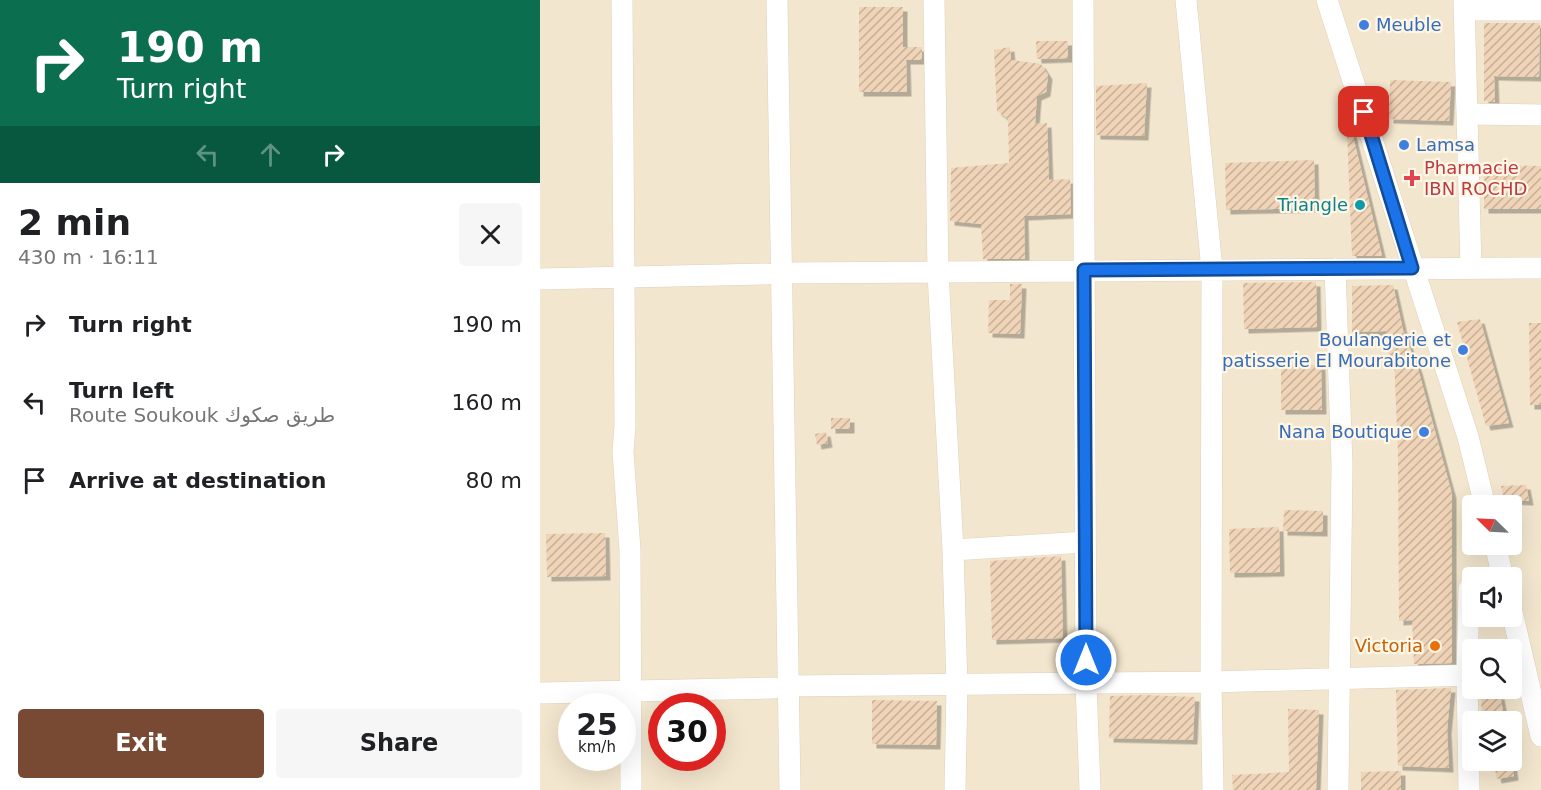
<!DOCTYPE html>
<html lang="en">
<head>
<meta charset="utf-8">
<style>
	body { margin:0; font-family:"DejaVu Sans","Noto Naskh Arabic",sans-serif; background:#f6f6f6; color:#202124; height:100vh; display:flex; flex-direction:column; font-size:22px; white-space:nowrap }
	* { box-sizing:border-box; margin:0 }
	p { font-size:20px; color:#757577 }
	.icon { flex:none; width:33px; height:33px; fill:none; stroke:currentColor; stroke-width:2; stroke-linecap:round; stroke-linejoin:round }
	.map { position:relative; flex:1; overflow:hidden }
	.details { display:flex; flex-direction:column; background:#fff; width:540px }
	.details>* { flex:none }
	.hud { background:#0b6e4f; color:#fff; overflow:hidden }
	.needle { width:39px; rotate:294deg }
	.tools { position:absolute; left:922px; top:495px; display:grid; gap:12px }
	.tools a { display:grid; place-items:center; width:60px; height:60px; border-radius:6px; background:#fff; box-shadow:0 6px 24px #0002; font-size:30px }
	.speed { position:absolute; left:18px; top:693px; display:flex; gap:12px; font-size:30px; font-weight:700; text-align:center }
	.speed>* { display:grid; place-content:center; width:78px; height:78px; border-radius:50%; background:#fff; box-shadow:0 6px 24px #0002; line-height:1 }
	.speed small { font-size:15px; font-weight:400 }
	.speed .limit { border:9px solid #d22; background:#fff; color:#111 }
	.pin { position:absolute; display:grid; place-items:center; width:51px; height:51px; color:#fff; margin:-26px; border-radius:12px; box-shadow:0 3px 9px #0006 }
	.me { position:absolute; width:66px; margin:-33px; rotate:0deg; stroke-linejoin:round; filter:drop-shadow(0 0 4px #0008) }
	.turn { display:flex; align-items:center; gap:21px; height:126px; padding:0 18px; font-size:27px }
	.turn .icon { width:78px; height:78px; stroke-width:2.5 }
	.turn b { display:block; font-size:42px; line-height:51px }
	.lanes { display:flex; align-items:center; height:57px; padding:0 18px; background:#0003; justify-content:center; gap:30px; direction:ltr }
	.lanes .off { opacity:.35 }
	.round { display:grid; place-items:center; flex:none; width:63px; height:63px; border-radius:6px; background:#f6f6f6 }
	.summary { display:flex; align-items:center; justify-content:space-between; height:102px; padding:0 18px }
	h1 { font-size:36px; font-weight:800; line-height:45px }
	.button { display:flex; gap:12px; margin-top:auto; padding:12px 18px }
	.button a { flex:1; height:69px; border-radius:6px; background:#784a33; color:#fff; font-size:24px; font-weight:800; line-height:69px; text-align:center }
	.button a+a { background:#f6f6f6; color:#202124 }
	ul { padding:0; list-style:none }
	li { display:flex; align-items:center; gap:18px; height:78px; padding:0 18px }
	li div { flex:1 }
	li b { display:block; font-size:22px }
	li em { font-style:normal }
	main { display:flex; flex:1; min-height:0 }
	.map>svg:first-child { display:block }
	.residential { fill:#f3e6ce; fill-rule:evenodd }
	.building { fill:url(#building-hatch); filter:url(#shadow) }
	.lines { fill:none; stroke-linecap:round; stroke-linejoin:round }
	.minor-casing { stroke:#dfd0bc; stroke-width:22 }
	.minor { stroke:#fff; stroke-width:21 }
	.route-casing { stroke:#114b97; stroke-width:15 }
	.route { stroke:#1a73e8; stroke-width:10 }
	.shop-dot { fill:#3f7fe0; stroke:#fff7e5; stroke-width:2 }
	.health-dot { fill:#e0444e; stroke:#fff7e5; stroke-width:2 }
	.culture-dot { fill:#0f9aa8; stroke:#fff7e5; stroke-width:2 }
	.food-dot { fill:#e8710a; stroke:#fff7e5; stroke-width:2 }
	.labels { text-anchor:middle; stroke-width:4.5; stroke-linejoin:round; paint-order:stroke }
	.shop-label { font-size:18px; fill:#366cbe; stroke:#fff7e5; text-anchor:start }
	.health-label { font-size:18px; fill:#be3a42; stroke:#fff7e5; text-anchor:start }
	.culture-label { font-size:18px; fill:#0d838f; stroke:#fff7e5; text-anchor:end }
	.food-label { font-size:18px; fill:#c56008; stroke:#fff7e5; text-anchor:end }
</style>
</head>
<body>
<main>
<section class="details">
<div class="hud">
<div class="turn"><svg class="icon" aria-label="right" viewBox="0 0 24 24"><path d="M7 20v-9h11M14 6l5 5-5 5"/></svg><div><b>190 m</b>Turn right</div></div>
<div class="lanes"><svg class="icon off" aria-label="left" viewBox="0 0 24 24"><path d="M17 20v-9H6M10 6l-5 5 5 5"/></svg><svg class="icon off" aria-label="ahead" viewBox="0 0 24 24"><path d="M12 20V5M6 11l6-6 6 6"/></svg><svg class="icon" aria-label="right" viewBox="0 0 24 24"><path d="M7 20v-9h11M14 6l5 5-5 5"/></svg></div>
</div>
<div class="summary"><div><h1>2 min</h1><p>430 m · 16:11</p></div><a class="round"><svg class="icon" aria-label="close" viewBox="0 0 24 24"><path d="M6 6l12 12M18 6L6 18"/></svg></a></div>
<ul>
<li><svg class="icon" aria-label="right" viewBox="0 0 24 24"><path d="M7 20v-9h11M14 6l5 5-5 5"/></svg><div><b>Turn right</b></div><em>190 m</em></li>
<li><svg class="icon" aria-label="left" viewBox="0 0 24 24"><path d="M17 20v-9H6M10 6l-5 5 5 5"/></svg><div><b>Turn left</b><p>Route Soukouk طريق صكوك</p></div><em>160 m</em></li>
<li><svg class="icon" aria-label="arrive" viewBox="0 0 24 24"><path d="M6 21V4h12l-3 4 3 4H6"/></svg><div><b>Arrive at destination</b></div><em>80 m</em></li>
</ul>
<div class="button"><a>Exit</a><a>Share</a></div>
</section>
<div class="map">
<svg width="1001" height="790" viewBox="0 0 1001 790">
	<defs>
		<pattern id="building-hatch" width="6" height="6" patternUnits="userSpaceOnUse" patternTransform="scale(1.5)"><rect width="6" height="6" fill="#f0d4b7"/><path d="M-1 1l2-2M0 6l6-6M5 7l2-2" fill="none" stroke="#c7af97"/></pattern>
		<filter id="shadow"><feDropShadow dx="4.5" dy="4.5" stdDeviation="0" flood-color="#0004"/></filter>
	</defs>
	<rect width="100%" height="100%" fill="#fbf4df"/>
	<path class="residential" d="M 0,0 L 1001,0 L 1001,790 L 0,790 ZM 933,506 L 972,506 L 972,544 L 933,544 ZM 933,578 L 972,578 L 972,616 L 933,616 ZM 933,650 L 972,650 L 972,688 L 933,688 ZM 32,706 L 82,706 L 82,758 L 32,758 ZM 122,706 L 172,706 L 172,758 L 122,758 ZM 933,722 L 972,722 L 972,760 L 933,760 Z"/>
	<path class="building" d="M 319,7 L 363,7 L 363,47 L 382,47 L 382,60 L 366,60 L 367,92 L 319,92 Z
		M 944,23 L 1000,23 L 999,77 L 954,76 L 955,102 L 944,101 Z
		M 496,41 L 528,41 L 528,58 L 497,59 Z
		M 470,47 L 471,60 L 501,64 L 508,75 L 506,92 L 497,96 L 495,124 L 507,123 L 509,180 L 530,179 L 531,214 L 484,216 L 485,259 L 443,259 L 441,224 L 410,221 L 411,168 L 469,163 L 468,119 L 457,111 L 454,50 Z
		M 850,80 L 911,82 L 909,121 L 849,119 Z
		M 607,83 L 604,136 L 556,135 L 556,86 Z
		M 812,132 L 842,256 L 812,256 L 807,133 Z
		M 774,160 L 775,208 L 686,210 L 685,163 Z
		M 944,165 L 1001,166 L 1001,209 L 944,209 Z
		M 776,282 L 777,327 L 704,329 L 703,283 Z
		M 470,284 L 482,284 L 480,334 L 448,333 L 449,300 L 470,300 Z
		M 853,285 L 863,330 L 878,369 L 912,494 L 912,663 L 874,664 L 872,620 L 859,621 L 858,455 L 854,357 L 849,358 L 846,331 L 812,332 L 812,286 Z
		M 940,319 L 969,423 L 946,426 L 917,322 Z
		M 989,323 L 1001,323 L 1001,405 L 990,405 Z
		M 781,365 L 782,410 L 741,410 L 741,366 Z
		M 291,418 L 310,418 L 310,429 L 291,429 Z
		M 286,432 L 288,443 L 277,445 L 275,434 Z
		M 986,485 L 989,501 L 964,500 L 961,486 Z
		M 744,510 L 783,511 L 783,532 L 743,531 Z
		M 739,527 L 740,572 L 690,573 L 689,529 Z
		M 65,533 L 66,576 L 7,577 L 6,534 Z
		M 521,556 L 523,638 L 452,640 L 450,561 Z
		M 911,688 L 907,730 L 909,768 L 858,766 L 856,690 Z
		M 605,695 L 655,697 L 653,740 L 569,738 L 570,696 Z
		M 960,695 L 965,722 L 942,722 L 941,696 Z
		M 332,700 L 397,701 L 396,745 L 332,744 Z
		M 748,709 L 779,710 L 776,790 L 693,790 L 692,775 L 749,772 Z
		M 953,760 L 972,760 L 974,776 L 957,779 Z
		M 861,771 L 861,790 L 821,790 L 821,772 Z"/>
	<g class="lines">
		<g class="minor-casing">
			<path id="minor" d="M 82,0 L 85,425 L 83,452 L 90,550 L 91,790
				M 237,0 L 250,790
				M 394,0 L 398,273 L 413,550 L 417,686 L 415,790
				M 543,0 L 546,684 L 550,790
				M 646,0 L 672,270 L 671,682 L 673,790
				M 787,0 L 928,437 L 945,506
				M 924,0 L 931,268
				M 925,10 L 1001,10
				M 928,114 L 1001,115
				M 795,269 L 802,465 L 798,790
				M 242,273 L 1001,268
				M 0,279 L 227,274
				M 955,544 L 963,578
				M 413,550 L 545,542
				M 972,612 L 1001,736
				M 248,686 L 671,682 L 933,675
				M 0,693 L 234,688
				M 929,790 L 927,675 L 929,589 L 933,582"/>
		</g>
		<use href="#minor" class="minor"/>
	</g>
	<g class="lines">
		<g class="route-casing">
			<path id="route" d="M 546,660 L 544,270 L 872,268 L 824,112"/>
		</g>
		<use href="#route" class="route"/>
	</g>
	<g class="shop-dot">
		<circle cx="824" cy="25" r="6"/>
		<circle cx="864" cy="145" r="6"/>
		<circle cx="923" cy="350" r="6"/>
		<circle cx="884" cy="432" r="6"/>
	</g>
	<path class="health-dot" d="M869 169h6v6h6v6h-6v6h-6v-6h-6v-6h6z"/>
	<circle class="culture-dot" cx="820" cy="205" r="6"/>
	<circle class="food-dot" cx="895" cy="646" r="6"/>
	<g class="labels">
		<g class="shop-label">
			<text x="836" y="31">Meuble</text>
			<text x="876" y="151">Lamsa</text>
			<text x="911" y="346" text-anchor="end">Boulangerie et<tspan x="911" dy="21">patisserie El Mourabitone</tspan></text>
			<text x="872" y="438" text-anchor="end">Nana Boutique</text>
		</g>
		<g class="health-label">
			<text x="884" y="174">Pharmacie<tspan x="884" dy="21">IBN ROCHD</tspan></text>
		</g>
		<g class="culture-label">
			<text x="808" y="211">Triangle</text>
		</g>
		<g class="food-label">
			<text x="883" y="652">Victoria</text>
		</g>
	</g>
</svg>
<div class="tools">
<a><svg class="needle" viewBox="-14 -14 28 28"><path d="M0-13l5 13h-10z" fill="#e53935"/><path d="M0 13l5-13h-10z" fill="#757577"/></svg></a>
<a><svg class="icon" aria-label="sound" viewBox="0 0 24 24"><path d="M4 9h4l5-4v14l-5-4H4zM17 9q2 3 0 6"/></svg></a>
<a><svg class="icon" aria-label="search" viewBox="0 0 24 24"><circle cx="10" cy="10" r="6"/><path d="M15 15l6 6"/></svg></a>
<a><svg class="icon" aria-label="layers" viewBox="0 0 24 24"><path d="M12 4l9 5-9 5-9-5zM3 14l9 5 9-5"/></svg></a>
</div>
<div class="speed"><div>25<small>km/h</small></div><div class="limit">30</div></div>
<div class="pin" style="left:824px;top:112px;background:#d93025"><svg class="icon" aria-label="arrive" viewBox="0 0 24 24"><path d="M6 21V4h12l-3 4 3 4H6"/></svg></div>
<svg class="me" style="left:546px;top:660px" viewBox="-20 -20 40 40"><circle r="17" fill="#1a73e8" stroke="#fff" stroke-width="3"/><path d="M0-11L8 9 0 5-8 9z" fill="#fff"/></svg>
</div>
</main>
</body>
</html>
